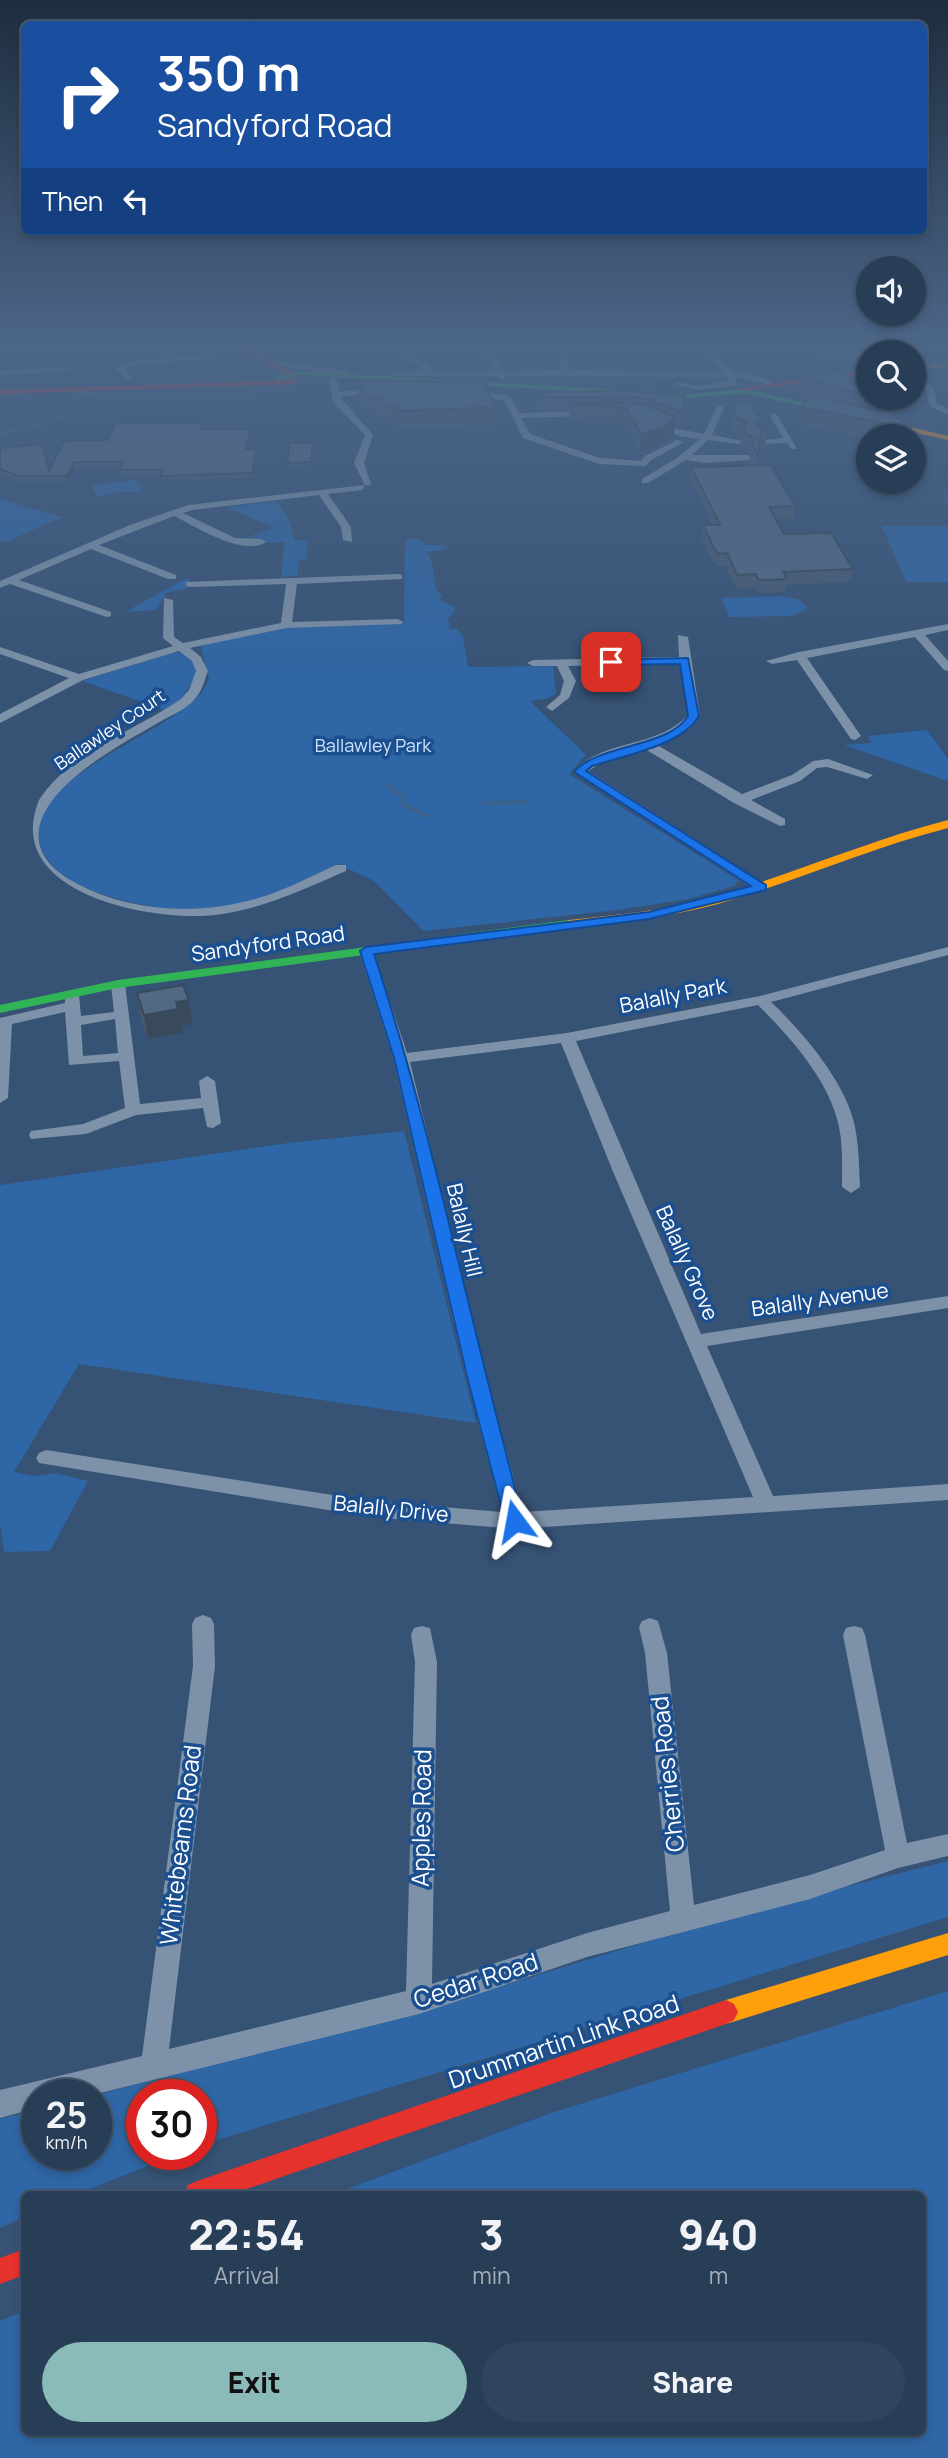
<!DOCTYPE html>
<html lang="en">
<head>
<meta charset="utf-8">
<style>
	body { margin:0; font-family:Manrope,sans-serif; background:#30455d; color:#f1f3f6; height:100vh; display:flex; flex-direction:column; font-size:26px; white-space:nowrap }
	* { box-sizing:border-box; margin:0 }
	p { font-size:23px; color:#a5aeba }
	.icon { flex:none; width:38px; height:38px; fill:none; stroke:currentColor; stroke-width:2; stroke-linecap:round; stroke-linejoin:round }
	.map { position:relative; flex:1; overflow:hidden }
	.drawer { position:absolute; left:21px; top:2191px; width:905px; height:245px; display:flex; flex-direction:column; background:#283e57; border-radius:10px; box-shadow:0 4px 10px #0003,0 0 0 2px #44576d }
	.drawer>* { flex:none }
	.banner { position:absolute; left:21px; top:21px; width:906px; height:214px; border-radius:10px; box-shadow:0 4px 10px #0003,0 0 0 2px #44576d; background:#1a4fa0; color:#fff; overflow:hidden }
	.fabs { position:absolute; left:856px; top:256px; display:grid; gap:14px }
	.fabs a { display:grid; place-items:center; width:70px; height:70px; border-radius:50%; background:#283e57; box-shadow:0 4px 10px #0003,0 0 0 2px #44576d; font-size:35px }
	.speed { position:absolute; left:21px; top:2079px; display:flex; gap:14px; font-size:35px; font-weight:700; text-align:center }
	.speed>* { display:grid; place-content:center; width:91px; height:91px; border-radius:50%; background:#283e57; box-shadow:0 4px 10px #0003,0 0 0 2px #44576d; line-height:1 }
	.speed small { font-size:18px; font-weight:400 }
	.speed .limit { border:10px solid #d22; background:#fff; color:#111 }
	.pin { position:absolute; display:grid; place-items:center; width:60px; height:60px; color:#fff; margin:-30px; border-radius:14px; box-shadow:0 4px 10px #0006 }
	.me { position:absolute; width:77px; margin:-38px; rotate:347deg; stroke-linejoin:round; filter:drop-shadow(0 0 5px #0008) }
	.turn { display:flex; align-items:center; gap:24px; height:147px; padding:0 21px; font-size:32px }
	.turn .icon { width:91px; height:91px; stroke-width:2.5 }
	.turn b { display:block; font-size:49px; line-height:60px }
	.then { display:flex; align-items:center; height:66px; padding:0 21px; background:#0003; gap:14px; font-size:26px }
	.eta { display:flex; justify-content:space-evenly; align-items:center; height:119px; text-align:center }
	.eta b { font-size:42px; font-weight:800; line-height:49px }
	.cta { display:flex; gap:14px; margin-top:auto; padding:14px 21px }
	.cta a { flex:1; height:80px; border-radius:42px; background:#8bbbb9; color:#111; font-size:28px; font-weight:800; line-height:80px; text-align:center }
	.cta a+a { background:#30455d; color:#f1f3f6 }
	.map>svg:first-child { display:block }
	.green { fill:#2f66a5 }
	.lines { fill:none; stroke-linecap:round; stroke-linejoin:round }
	.stream-far1 { stroke:#3b618d; stroke-width:2.5 }
	.stream { stroke:#3b618d; stroke-width:4.5 }
	.street { fill:#7d92a8; fill-rule:evenodd }
	.fast { fill:#30b455; fill-rule:evenodd }
	.slow { fill:#ff9f0a; fill-rule:evenodd }
	.jam { fill:#e5322d; fill-rule:evenodd }
	.wall { fill:#475a72 }
	.shaded-wall { fill:#394a5c }
	.building { fill:#526984; stroke:#394a5c; stroke-width:2 }
	.route { fill:#1a73e8; stroke:#114b97; stroke-width:2 }
	.labels { text-anchor:middle; stroke-width:7; stroke-linejoin:round; paint-order:stroke }
	.far-street-label { font-size:18px; fill:#fff; stroke:#1b4f8f }
	.far-park-label { font-size:18px; fill:#cfe3fa; stroke:#1b4f8f }
	.street-label { font-size:21px; fill:#fff; stroke:#1b4f8f }
	.near-street-label { font-size:24px; fill:#fff; stroke:#1b4f8f }
</style>
</head>
<body>
<div class="map">
<svg width="948" height="2458" viewBox="0 0 948 2458">
	<rect width="100%" height="100%" fill="#365274"/>
	<path class="green" d="M 137,480 L 143,492 L 121,492 L 97,497 L 92,485 Z
		M 0,499 L 62,517 L 6,542 L 0,540 Z
		M 277,501 L 290,523 L 294,540 L 308,540 L 306,560 L 299,560 L 297,576 L 281,577 L 285,542 L 261,543 L 261,539 L 247,537 L 274,528 L 227,507 Z
		M 882,526 L 948,526 L 948,582 L 906,582 Z
		M 418,538 L 425,545 L 444,545 L 448,549 L 427,552 L 432,562 L 436,590 L 442,595 L 439,600 L 454,606 L 455,611 L 448,619 L 450,629 L 457,629 L 463,636 L 468,667 L 553,666 L 556,693 L 549,698 L 530,701 L 586,755 L 569,774 L 738,880 L 735,886 L 688,899 L 618,910 L 423,931 L 374,881 L 338,864 C 315,876 292,891 267,898 C 240,906 205,910 177,909 C 133,907 13,882 44,813 C 69,757 199,722 209,678 L 201,647 C 251,621 348,624 404,624 L 405,542 L 408,539 Z
		M 185,579 L 190,579 L 188,588 L 166,593 L 156,610 L 125,612 Z
		M 781,596 L 800,600 L 807,608 L 805,611 L 790,616 L 729,617 L 721,598 Z
		M 172,653 L 183,653 L 194,662 L 196,674 L 183,698 L 165,710 L 82,681 Z
		M 927,730 L 948,759 L 948,781 L 844,745 L 872,743 L 868,736 Z
		M 404,1131 L 476,1423 L 79,1364 L 14,1472 L 36,1476 L 55,1473 L 88,1481 L 50,1551 L 4,1552 L 0,1525 L 0,1185 L 288,1143 Z
		M 948,1861 L 948,1917 L 201,2145 L 201,2095 L 142,2095 L 142,2154 L 178,2154 L 77,2194 L 24,2194 L 24,2217 L 0,2228 L 0,2119 L 37,2110 L 37,2154 L 96,2154 L 96,2095 L 496,1988 L 733,1915 Z
		M 948,1991 L 948,2458 L 0,2458 L 0,2321 L 24,2311 L 24,2432 L 922,2432 L 922,2194 L 334,2194 L 551,2113 Z"/>
	<g class="lines">
		<path class="stream-far1" d="M 877,344 L 891,352
			M 926,371 L 948,388
			M 680,376 L 721,382
			M 76,397 L 83,393 L 199,396 L 247,394 L 284,388
			M 67,411 L 70,401
			M 0,434 L 47,423 L 66,414
			M 948,476 L 948,479
			M 948,490 L 944,495 L 948,506"/>
		<path class="stream" d="M 386,784 L 403,797 L 404,805 L 428,816
			M 483,803 L 527,802"/>
		<path class="street" d="M 0,344 L 57,344 L 0,348 Z
			M 233,344 L 242,345 L 204,359 L 126,366 L 124,369 L 132,378 L 128,380 L 116,369 L 124,362 L 203,355 Z
			M 390,344 L 399,344 L 434,371 L 494,371 L 493,364 L 468,344 C 482,344 500,357 502,371 L 562,370 L 556,344 L 564,344 L 570,370 L 724,372 L 697,344 L 706,344 L 733,372 L 749,373 L 775,383 L 771,385 L 735,377 L 737,385 L 698,390 L 674,384 L 678,382 L 698,386 L 729,381 L 727,377 L 503,376 L 507,378 L 503,380 L 495,376 L 393,376 L 390,372 L 424,371 Z
			M 798,344 L 807,344 L 822,353 L 864,351 L 868,353 C 849,363 813,361 798,344 Z
			M 941,344 L 948,344 L 948,348 Z
			M 274,361 L 345,371 L 349,373 L 345,375 L 271,365 Z
			M 65,367 L 68,371 L 0,375 L 0,371 Z
			M 914,377 L 933,387 L 937,404 L 948,408 L 948,414 L 930,407 L 926,390 L 914,382 Z
			M 333,378 L 337,380 L 339,392 L 379,388 L 383,391 L 340,397 L 373,435 L 364,463 L 371,485 L 365,485 L 362,490 L 328,494 L 351,527 L 352,542 L 343,540 L 341,527 L 319,495 L 192,510 L 183,513 L 235,538 L 261,539 L 266,542 C 243,557 197,527 174,516 L 99,545 L 176,575 L 176,579 L 168,579 L 91,549 L 19,580 L 111,612 L 111,616 L 107,617 L 10,584 L 0,588 L 0,581 L 130,525 L 188,505 L 365,485 L 354,463 L 365,435 L 333,402 L 329,380 Z
			M 868,378 L 865,385 L 855,381 L 856,379 Z
			M 467,390 L 510,396 L 519,413 L 593,411 L 590,416 L 521,418 L 530,434 L 600,458 L 641,461 L 645,456 L 677,440 L 684,442 L 651,460 L 646,466 L 599,464 L 523,438 L 504,400 L 464,395 Z
			M 720,405 L 724,408 L 712,435 L 743,441 L 739,444 L 708,440 L 692,455 L 747,455 L 750,456 L 750,460 L 704,463 L 686,460 L 648,483 L 642,483 L 642,479 L 677,458 L 700,439 L 679,436 L 664,430 L 664,426 L 704,434 L 716,408 Z
			M 774,413 L 778,416 L 797,449 L 791,449 L 787,443 L 760,444 L 756,441 L 783,438 L 770,416 Z
			M 398,574 L 402,575 L 402,579 L 297,584 L 292,622 L 398,619 L 403,622 L 402,624 L 286,628 L 190,648 L 201,657 L 208,671 C 204,681 202,692 194,700 C 186,709 174,714 163,720 C 126,742 32,789 39,841 C 42,861 59,874 76,883 C 133,914 207,916 268,895 C 291,887 314,875 336,865 L 346,865 L 346,871 C 302,890 263,909 215,915 C 156,922 0,895 39,800 C 71,751 135,731 181,699 L 189,690 L 196,671 L 192,661 L 179,651 L 83,680 L 0,723 L 0,714 L 69,678 L 0,654 L 0,647 L 79,674 L 173,646 L 163,638 L 164,598 L 173,600 L 174,637 L 183,643 L 281,623 L 286,584 L 190,587 L 186,586 L 186,582 Z
			M 948,624 L 948,630 L 925,635 L 948,661 L 948,671 L 944,670 L 915,637 L 807,658 L 861,736 L 855,740 L 851,739 L 797,660 L 772,664 L 766,661 L 799,652 Z
			M 678,635 L 688,637 L 700,716 L 688,730 L 657,745 L 742,794 L 792,775 L 813,761 L 828,759 L 873,775 L 867,779 L 827,767 L 817,768 L 800,781 L 751,800 L 785,819 L 785,825 L 780,826 L 734,803 L 645,749 L 604,761 L 588,771 L 767,885 L 767,891 L 757,891 L 574,772 C 600,739 657,749 688,715 L 680,663 L 568,666 L 576,681 L 569,698 L 552,711 L 546,707 L 560,695 L 564,681 L 557,666 L 533,666 L 527,663 L 533,660 L 679,657 Z
			M 366,947 L 373,951 L 407,1053 L 567,1033 L 760,996 L 948,947 L 948,955 L 771,1002 C 803,1032 847,1084 855,1127 C 859,1147 859,1167 860,1187 L 851,1193 L 842,1187 C 842,1167 843,1146 839,1127 C 830,1081 790,1037 758,1005 L 576,1041 L 701,1334 L 948,1296 L 948,1308 L 707,1346 L 773,1496 L 948,1484 L 948,1500 L 515,1529 L 371,1517 L 39,1463 L 36,1458 L 39,1453 L 46,1450 L 371,1501 L 502,1512 L 467,1381 L 393,1058 L 359,951 ZM 561,1043 L 614,1174 L 753,1497 L 523,1512 L 487,1381 L 410,1062 Z
			M 118,980 L 125,984 L 140,1104 L 201,1098 L 199,1081 L 207,1076 L 215,1081 L 221,1123 L 213,1128 L 207,1127 L 203,1108 L 136,1115 L 86,1134 L 31,1139 L 29,1135 L 31,1131 L 83,1124 L 125,1108 L 119,1061 L 69,1065 L 65,1012 L 12,1024 L 8,1098 L 0,1103 L 0,1018 L 65,1003 L 65,995 L 72,991 L 79,995 L 81,1016 L 114,1012 L 111,984 ZM 115,1019 L 118,1053 L 83,1056 L 81,1025 Z
			M 203,1615 L 211,1618 L 214,1624 L 215,1666 L 169,2049 L 406,1991 L 415,1662 L 411,1635 L 414,1628 L 422,1626 L 430,1628 L 437,1662 L 432,1984 L 587,1933 L 670,1911 L 645,1653 L 639,1627 L 642,1621 L 650,1618 L 658,1621 L 667,1653 L 694,1905 L 810,1875 L 885,1850 L 843,1635 L 846,1628 L 854,1626 L 862,1628 L 865,1635 L 907,1843 L 948,1834 L 948,1856 L 898,1868 L 810,1899 L 587,1957 L 419,2014 L 92,2095 L 37,2095 L 37,2108 L 0,2118 L 0,2090 L 142,2056 L 193,1666 L 192,1624 L 195,1618 Z"/>
		<path class="fast" d="M 298,371 L 690,394 L 745,389 L 838,411 L 834,413 L 745,393 L 690,398 L 298,375 L 285,379 L 287,381 L 283,383 L 276,378 Z
			M 569,920 L 575,924 L 574,927 L 118,988 L 0,1013 L 0,1005 L 118,980 Z"/>
		<path class="slow" d="M 948,363 L 948,367 L 914,370 L 914,366 Z
			M 876,419 L 948,436 L 948,440 L 873,423 Z
			M 948,820 L 948,828 C 870,848 796,881 718,904 C 669,917 619,922 569,928 L 563,924 L 569,920 C 615,915 662,911 707,899 C 789,876 866,841 948,820 Z
			M 948,1933 L 948,1955 L 726,2024 L 718,2020 L 714,2012 L 718,2004 L 726,2000 Z"/>
		<path class="jam" d="M 232,344 L 241,344 L 294,373 L 287,375 Z
			M 868,370 L 868,374 L 741,391 L 737,389 Z
			M 299,380 L 296,384 L 0,394 L 0,390 Z
			M 726,2000 L 734,2004 L 738,2012 L 734,2020 L 726,2024 L 232,2194 L 184,2194 L 188,2185 L 197,2181 Z
			M 24,2249 L 24,2275 L 0,2284 L 0,2258 Z"/>
	</g>
	<path class="wall" d="M 800,378 L 847,378 L 868,395 L 867,408 L 906,436 L 868,436 L 868,438 L 798,425 L 800,407 L 810,398 L 798,395 Z
		M 358,389 L 495,407 L 495,425 L 403,429 L 359,407 Z
		M 685,395 L 682,425 L 675,422 L 674,434 L 661,444 L 640,452 L 625,425 L 569,420 L 569,409 L 535,410 L 535,398 Z
		M 733,409 L 767,431 L 765,449 L 760,449 L 757,465 L 795,506 L 794,519 L 775,519 L 784,534 L 853,569 L 851,582 L 786,585 L 785,592 L 765,593 L 757,592 L 755,587 L 736,588 L 725,566 L 717,566 L 713,561 L 702,538 L 703,525 L 713,525 L 690,479 L 691,467 L 752,465 L 750,462 L 751,455 L 745,452 L 741,446 L 742,439 L 737,437 L 731,426 Z
		M 202,423 L 202,429 L 251,429 L 252,434 L 248,449 L 257,449 L 257,454 L 252,478 L 162,481 L 161,475 L 121,475 L 120,470 L 121,467 L 74,467 L 68,482 L 20,482 L 0,474 L 0,448 L 49,471 L 108,440 Z
		M 313,443 L 311,465 L 288,466 L 287,463 Z
		M 137,993 L 189,1000 L 192,1024 L 181,1026 L 182,1033 L 148,1039 L 141,1017 Z"/>
	<path class="shaded-wall" d="M 675,417 L 674,434 L 661,444 L 640,452 L 641,434 Z
		M 907,426 L 906,436 L 887,436 L 888,428 Z
		M 251,429 L 252,434 L 247,454 L 246,449 Z
		M 257,449 L 257,454 L 252,478 L 252,473 Z
		M 74,462 L 74,467 L 68,482 L 67,476 Z
		M 189,1000 L 192,1024 L 181,1026 L 182,1033 L 148,1039 L 144,1015 L 176,1002 Z"/>
	<path class="building" d="M 847,364 L 847,378 L 868,395 L 800,378 L 843,368 Z
		M 384,380 L 485,383 L 495,407 L 402,411 L 358,389 L 363,381 Z
		M 622,391 L 685,395 L 683,413 L 648,399 L 626,396 L 535,398 L 545,392 Z
		M 813,396 L 891,413 L 907,426 L 888,428 L 881,423 L 800,407 Z
		M 736,402 L 750,402 L 761,420 L 755,424 L 767,431 L 761,432 L 758,456 L 752,444 L 756,439 L 746,434 L 743,428 L 747,422 L 738,419 L 733,409 Z
		M 569,403 L 643,404 L 675,417 L 663,427 L 641,434 L 626,408 Z
		M 116,423 L 202,423 L 200,429 L 251,429 L 246,449 L 257,449 L 252,473 L 161,476 L 163,470 L 120,470 L 123,462 L 74,462 L 67,476 L 19,476 L 0,469 L 0,448 L 42,444 L 49,471 L 64,441 L 108,440 Z
		M 290,443 L 313,443 L 311,462 L 287,463 Z
		M 771,465 L 795,506 L 769,507 L 784,534 L 831,533 L 853,569 L 783,572 L 787,579 L 766,580 L 758,579 L 756,574 L 737,575 L 727,553 L 718,554 L 714,548 L 703,525 L 720,525 L 691,467 Z
		M 183,985 L 189,1000 L 176,1002 L 178,1009 L 144,1015 L 137,993 Z"/>
	<linearGradient id="sky" x2="0" y2="1"><stop stop-color="#1e2d40"/><stop offset="0.5" stop-color="#4c6688"/><stop offset="1" stop-color="#4c6688" stop-opacity="0"/></linearGradient>
	<rect width="948" height="688" fill="url(#sky)"/>
	<path class="route" d="M 688,658 L 699,716 C 683,745 623,756 592,766 L 586,771 L 766,885 L 766,890 L 649,919 L 374,954 C 435,1140 472,1333 524,1521 L 515,1528 L 505,1521 L 468,1381 L 394,1058 L 360,951 L 366,947 L 649,912 L 751,886 L 574,772 C 597,744 669,748 688,716 L 680,664 L 611,665 L 606,662 L 607,660 Z"/>
	<g class="labels">
		<g class="far-street-label">
			<text transform="translate(110 730) rotate(-34)" y="6">Ballawley Court</text>
		</g>
		<g class="far-park-label">
			<text x="373" y="752">Ballawley Park</text>
		</g>
		<g class="street-label">
			<text transform="translate(268 944) rotate(-8)" y="7">Sandyford Road</text>
			<text transform="translate(673 996) rotate(-11)" y="7">Balally Park</text>
			<text transform="translate(464 1230) rotate(77)" y="7">Balally Hill</text>
			<text transform="translate(687 1263) rotate(66)" y="7">Balally Grove</text>
			<text transform="translate(820 1300) rotate(-8)" y="7">Balally Avenue</text>
			<text transform="translate(391 1509) rotate(6)" y="7">Balally Drive</text>
		</g>
		<g class="near-street-label">
			<text transform="translate(668 1774) rotate(-96)" y="8">Cherries Road</text>
			<text transform="translate(422 1818) rotate(-89)" y="8">Apples Road</text>
			<text transform="translate(181 1845) rotate(-83)" y="8">Whitebeams Road</text>
			<text transform="translate(476 1981) rotate(-18)" y="8">Cedar Road</text>
			<text transform="translate(564 2042) rotate(-19)" y="8">Drummartin Link Road</text>
		</g>
	</g>
</svg>
<div class="fabs">
<a><svg class="icon" aria-label="sound" viewBox="0 0 24 24"><path d="M4 9h4l5-4v14l-5-4H4zM17 9q2 3 0 6"/></svg></a>
<a><svg class="icon" aria-label="search" viewBox="0 0 24 24"><circle cx="10" cy="10" r="6"/><path d="M15 15l6 6"/></svg></a>
<a><svg class="icon" aria-label="layers" viewBox="0 0 24 24"><path d="M12 4l9 5-9 5-9-5zM3 14l9 5 9-5"/></svg></a>
</div>
<div class="speed"><div>25<small>km/h</small></div><div class="limit">30</div></div>
<div class="pin" style="left:611px;top:662px;background:#d93025"><svg class="icon" aria-label="arrive" viewBox="0 0 24 24"><path d="M6 21V4h12l-3 4 3 4H6"/></svg></div>
<svg class="me" style="left:515px;top:1521px" viewBox="-20 -20 40 40"><path d="M0-17L14 15 0 8-14 15z" fill="#1a73e8" stroke="#fff" stroke-width="4"/></svg>
<div class="banner">
<div class="turn"><svg class="icon" aria-label="right" viewBox="0 0 24 24"><path d="M7 20v-9h11M14 6l5 5-5 5"/></svg><div><b>350 m</b>Sandyford Road</div></div>
<div class="then">Then<svg class="icon" aria-label="left" viewBox="0 0 24 24"><path d="M17 20v-9H6M10 6l-5 5 5 5"/></svg></div>
</div>
<section class="drawer">
<div class="eta">
<div><b>22:54</b><p>Arrival</p></div>
<div><b>3</b><p>min</p></div>
<div><b>940</b><p>m</p></div>
</div>
<div class="cta"><a>Exit</a><a>Share</a></div>
</section>
</div>
</body>
</html>
